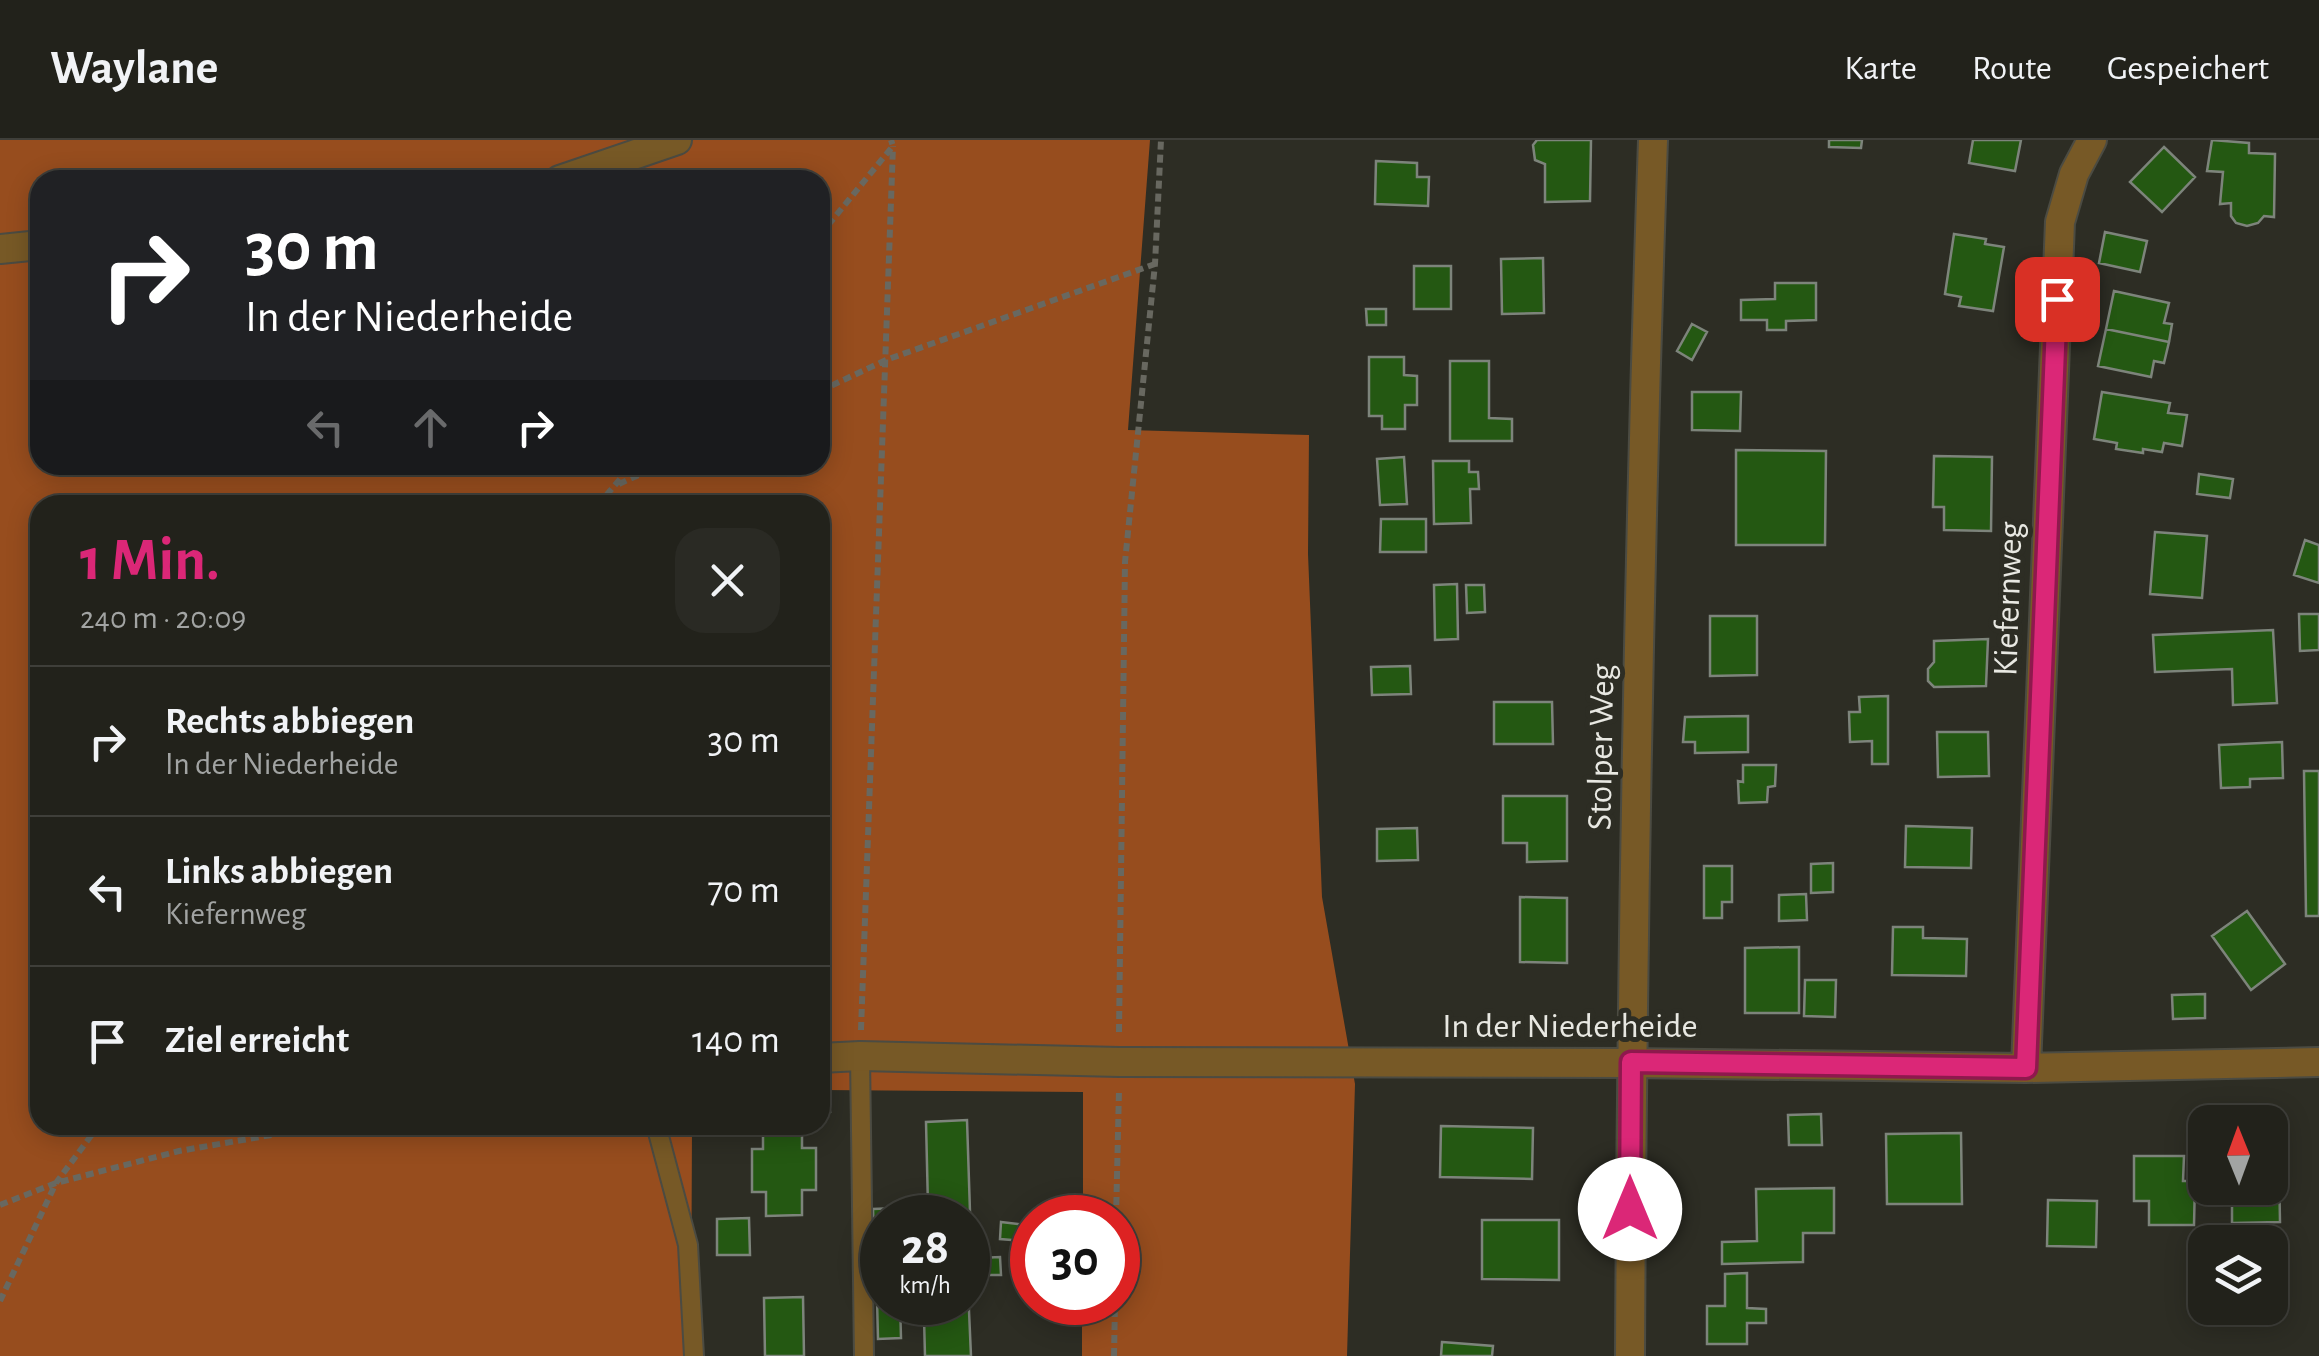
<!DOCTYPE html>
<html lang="de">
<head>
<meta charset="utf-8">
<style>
	body { margin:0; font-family:"Alegreya Sans",sans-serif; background:#2a2a24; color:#f1f3f6; height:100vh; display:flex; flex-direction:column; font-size:38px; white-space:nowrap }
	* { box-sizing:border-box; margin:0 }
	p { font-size:32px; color:#a2a4a3 }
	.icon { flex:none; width:55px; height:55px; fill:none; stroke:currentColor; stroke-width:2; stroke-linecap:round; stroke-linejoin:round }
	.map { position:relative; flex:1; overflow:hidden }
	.side { position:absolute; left:30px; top:355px; width:800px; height:640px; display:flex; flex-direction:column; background:#22221b; border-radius:30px; box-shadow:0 5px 25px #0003,0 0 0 2px #3f3f3a }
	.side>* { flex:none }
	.hud { position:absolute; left:30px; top:30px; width:800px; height:305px; border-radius:30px; box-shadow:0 5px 25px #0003,0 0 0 2px #3f3f3a; background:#202124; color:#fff; overflow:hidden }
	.needle { width:65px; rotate:359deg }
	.fabs { position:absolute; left:2188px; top:965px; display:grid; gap:20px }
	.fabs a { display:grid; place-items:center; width:100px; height:100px; border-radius:20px; background:#22221b; box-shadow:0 5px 25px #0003,0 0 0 2px #3f3f3a; font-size:50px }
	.speed { position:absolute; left:860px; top:1055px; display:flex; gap:20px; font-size:50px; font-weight:700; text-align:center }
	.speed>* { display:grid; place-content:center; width:130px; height:130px; border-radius:50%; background:#22221b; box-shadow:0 5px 25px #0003,0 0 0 2px #3f3f3a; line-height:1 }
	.speed small { font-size:25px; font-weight:400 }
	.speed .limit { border:15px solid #d22; background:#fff; color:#111 }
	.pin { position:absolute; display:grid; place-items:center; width:85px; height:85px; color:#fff; margin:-42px; border-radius:20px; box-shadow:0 5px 15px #0006 }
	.me { position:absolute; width:110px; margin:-55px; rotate:0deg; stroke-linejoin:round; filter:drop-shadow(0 0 8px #0008) }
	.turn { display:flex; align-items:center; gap:35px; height:210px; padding:0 50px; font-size:45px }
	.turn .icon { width:130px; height:130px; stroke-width:2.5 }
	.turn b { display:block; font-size:70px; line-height:85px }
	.lanes { display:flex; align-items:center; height:95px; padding:0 50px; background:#0003; justify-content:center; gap:50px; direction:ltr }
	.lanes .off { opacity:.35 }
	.round { display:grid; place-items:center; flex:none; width:105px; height:105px; border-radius:30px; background:#2a2a24 }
	.headline { display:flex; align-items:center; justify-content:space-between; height:170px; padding:0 50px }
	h1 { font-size:60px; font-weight:700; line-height:75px; color:#db2777 }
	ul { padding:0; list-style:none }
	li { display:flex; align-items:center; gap:30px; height:150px; padding:0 50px; border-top:2px solid #3f3f3a }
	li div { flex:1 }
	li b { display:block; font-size:38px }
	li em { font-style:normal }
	header { display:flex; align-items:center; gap:60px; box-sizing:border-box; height:140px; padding:0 50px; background:#22221b; border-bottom:2px solid #3f3f3a }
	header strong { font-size:48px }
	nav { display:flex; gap:55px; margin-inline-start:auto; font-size:35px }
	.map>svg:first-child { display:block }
	.forest { fill:#974d1e; fill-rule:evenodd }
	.building { fill:#245812; stroke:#7d847b; stroke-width:2.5 }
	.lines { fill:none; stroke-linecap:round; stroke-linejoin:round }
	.service-casing { stroke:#4b4b42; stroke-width:22 }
	.minor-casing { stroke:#4b4b42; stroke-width:32 }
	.path { stroke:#686860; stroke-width:6; stroke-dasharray:8 5; stroke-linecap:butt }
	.service { stroke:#775926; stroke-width:18 }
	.minor { stroke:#775926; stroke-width:28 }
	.route-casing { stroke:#8e194d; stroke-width:25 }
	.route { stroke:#db2777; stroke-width:18 }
	.labels { text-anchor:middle; stroke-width:10; stroke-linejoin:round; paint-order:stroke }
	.street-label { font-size:35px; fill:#e8e8e2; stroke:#2d2d24 }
</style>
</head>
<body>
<header>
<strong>Waylane</strong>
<nav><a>Karte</a><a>Route</a><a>Gespeichert</a></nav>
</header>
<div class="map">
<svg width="2319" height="1216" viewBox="0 0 2319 1216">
	<rect width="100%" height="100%" fill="#2d2d24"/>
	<path class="forest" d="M 0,0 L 1150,0 L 1128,290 L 1309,295 L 1308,414 L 1322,757 L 1355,944 L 1347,1216 L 1082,1216 L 1082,1163 L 1118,1162 L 1118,1078 L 1083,1077 L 1083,952 L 820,950 L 820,365 L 40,365 L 40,985 L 692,985 L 691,1216 L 0,1216 ZM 40,40 L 820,40 L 820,325 L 40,325 Z"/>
	<path class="building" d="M 1537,0 L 1591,0 L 1590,61 L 1545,62 L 1545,24 L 1535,20 L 1533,5 Z
		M 1829,0 L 1862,0 L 1861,8 L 1829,7 Z
		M 1973,0 L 2021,0 L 2015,31 L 1969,23 Z
		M 2212,0 L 2249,3 L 2249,13 L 2275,14 L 2274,77 L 2264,76 L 2258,83 L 2247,86 L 2236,83 L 2231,76 L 2231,63 L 2220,64 L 2223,32 L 2207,31 Z
		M 2164,7 L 2195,37 L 2162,72 L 2130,42 Z
		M 1376,21 L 1417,23 L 1417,37 L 1429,37 L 1428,66 L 1375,64 Z
		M 2105,92 L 2147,101 L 2140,132 L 2099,123 Z
		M 1954,94 L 1986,99 L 1985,104 L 2004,107 L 1993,171 L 1959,166 L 1961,157 L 1945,154 Z
		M 1543,118 L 1544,173 L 1502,174 L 1501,119 Z
		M 1414,126 L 1451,126 L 1451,169 L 1414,169 Z
		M 1775,143 L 1816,143 L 1816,180 L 1786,181 L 1786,190 L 1767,190 L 1767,180 L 1741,180 L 1741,160 L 1775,159 Z
		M 2114,151 L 2169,163 L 2164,183 L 2172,184 L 2169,202 L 2106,189 Z
		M 1366,169 L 1386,169 L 1386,185 L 1367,185 Z
		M 1692,184 L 1707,192 L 1692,220 L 1677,211 Z
		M 2106,189 L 2169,202 L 2164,223 L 2154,221 L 2151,237 L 2098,226 Z
		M 1369,217 L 1404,217 L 1404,235 L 1417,236 L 1417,265 L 1405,265 L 1405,289 L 1382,289 L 1382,276 L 1369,276 Z
		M 1450,221 L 1489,221 L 1489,278 L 1512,279 L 1512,301 L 1450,301 Z
		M 1692,252 L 1741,252 L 1740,291 L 1692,290 Z
		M 2102,252 L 2170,263 L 2168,273 L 2187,275 L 2182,306 L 2164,303 L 2162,312 L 2143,309 L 2143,313 L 2116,309 L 2117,303 L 2094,299 Z
		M 1736,310 L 1826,311 L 1825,405 L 1736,405 Z
		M 1934,316 L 1992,317 L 1991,391 L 1944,390 L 1944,367 L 1933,367 Z
		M 1404,317 L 1407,364 L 1380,365 L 1377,319 Z
		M 1433,321 L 1469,321 L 1469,332 L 1478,332 L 1479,349 L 1470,349 L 1471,383 L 1434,384 Z
		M 2199,334 L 2233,339 L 2230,358 L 2197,354 Z
		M 1381,379 L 1426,379 L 1426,412 L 1380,412 Z
		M 2155,392 L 2207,396 L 2202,458 L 2150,454 Z
		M 2305,400 L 2319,405 L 2319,443 L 2294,435 Z
		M 1457,444 L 1458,499 L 1435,500 L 1434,445 Z
		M 1466,445 L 1484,445 L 1485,472 L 1467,473 Z
		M 2299,474 L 2319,474 L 2319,510 L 2300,511 Z
		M 1710,476 L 1757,476 L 1757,535 L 1710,536 Z
		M 2273,490 L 2277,563 L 2233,565 L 2232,529 L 2155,532 L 2153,495 Z
		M 1988,499 L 1986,546 L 1934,547 L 1928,541 L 1928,529 L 1934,522 L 1934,501 Z
		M 1410,526 L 1411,554 L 1372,555 L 1371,527 Z
		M 1888,556 L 1888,624 L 1872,624 L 1872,601 L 1850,602 L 1849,572 L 1860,572 L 1859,557 Z
		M 1494,562 L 1552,562 L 1553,604 L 1494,604 Z
		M 1748,576 L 1748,612 L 1695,613 L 1695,602 L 1683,602 L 1685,577 Z
		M 1937,592 L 1988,592 L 1989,636 L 1938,637 Z
		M 2282,602 L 2283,638 L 2250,639 L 2250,647 L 2221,648 L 2219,605 Z
		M 1743,625 L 1776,625 L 1775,646 L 1768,647 L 1767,662 L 1739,663 L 1738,641 L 1743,642 Z
		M 2304,631 L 2319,631 L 2319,776 L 2306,776 Z
		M 1503,656 L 1567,656 L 1567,721 L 1527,722 L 1527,703 L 1503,703 Z
		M 1906,686 L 1972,688 L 1971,728 L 1905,727 Z
		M 1417,688 L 1418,720 L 1377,721 L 1377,689 Z
		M 1833,723 L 1833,752 L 1811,753 L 1811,724 Z
		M 1704,726 L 1732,726 L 1732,762 L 1722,762 L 1722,778 L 1704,778 Z
		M 1806,754 L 1807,780 L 1779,781 L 1779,755 Z
		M 1520,757 L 1567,758 L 1567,823 L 1520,822 Z
		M 2247,771 L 2285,824 L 2251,850 L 2212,796 Z
		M 1893,787 L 1923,787 L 1923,798 L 1967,799 L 1966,836 L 1892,835 Z
		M 1799,807 L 1799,873 L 1745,873 L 1745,808 Z
		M 1805,840 L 1836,840 L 1835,877 L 1804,876 Z
		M 2205,854 L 2205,878 L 2173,879 L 2172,855 Z
		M 828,956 L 830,972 L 820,974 L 820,957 Z
		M 1821,974 L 1822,1005 L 1789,1005 L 1788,975 Z
		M 967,980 L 972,1133 L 968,1133 L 968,1078 L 882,1078 L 882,1135 L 875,1136 L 873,1069 L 928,1067 L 926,982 Z
		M 1441,986 L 1533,988 L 1532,1039 L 1440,1037 Z
		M 763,989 L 802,989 L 802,1008 L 816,1008 L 816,1050 L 802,1050 L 802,1075 L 766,1076 L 766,1052 L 752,1052 L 752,1009 L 763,1009 Z
		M 1961,993 L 1962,1064 L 1887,1064 L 1886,994 Z
		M 2134,1016 L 2184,1016 L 2183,1041 L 2195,1041 L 2194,1085 L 2149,1085 L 2149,1061 L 2134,1061 Z
		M 2270,1027 L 2279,1027 L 2280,1082 L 2232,1083 L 2232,1048 L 2270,1048 Z
		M 1834,1048 L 1834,1093 L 1803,1093 L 1803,1122 L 1722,1124 L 1722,1102 L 1757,1101 L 1756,1049 Z
		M 2048,1060 L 2097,1061 L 2096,1107 L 2047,1106 Z
		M 749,1078 L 750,1115 L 717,1115 L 717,1079 Z
		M 1482,1080 L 1559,1080 L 1559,1140 L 1482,1139 Z
		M 1001,1082 L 1026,1085 L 1025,1101 L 1000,1099 Z
		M 1000,1117 L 1001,1135 L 980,1135 L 979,1118 Z
		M 1747,1133 L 1747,1168 L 1766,1169 L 1766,1183 L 1747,1183 L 1747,1204 L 1707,1204 L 1707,1166 L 1725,1166 L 1725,1134 Z
		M 968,1148 L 971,1216 L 925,1216 L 924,1178 L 942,1177 L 941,1162 L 968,1162 Z
		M 803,1157 L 804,1216 L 765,1216 L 764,1158 Z
		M 877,1159 L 882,1159 L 882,1162 L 900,1162 L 901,1198 L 878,1199 Z
		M 1442,1202 L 1493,1206 L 1492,1216 L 1441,1216 Z"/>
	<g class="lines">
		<g class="service-casing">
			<path id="service" d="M 860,916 L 864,1216
				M 656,985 L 688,1105 L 694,1216"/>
		</g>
		<g class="minor-casing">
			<path id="minor" d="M 560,40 L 677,0
				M 0,109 L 40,105
				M 820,918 L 860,916 L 1119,922 L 1631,923 L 2026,928 L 2319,922
				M 2026,928 L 2060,82 L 2074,34 L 2092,0
				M 1630,1216 C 1632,811 1639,405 1653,0"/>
		</g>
		<path class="path" d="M 820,95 L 893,6 L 891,0
			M 820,251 L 886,220 L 1155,124
			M 619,344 L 660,325
			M 598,365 L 632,325
			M 861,890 L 893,6
			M 1119,892 L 1125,422 L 1155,124 L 1161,0
			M 0,1065 L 56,1043 L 179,1011 L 329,985
			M 1116,1078 L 1119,950
			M 0,1161 L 56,1043 L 99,985
			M 1114,1216 L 1115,1162"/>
		<use href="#service" class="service"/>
		<use href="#minor" class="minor"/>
	</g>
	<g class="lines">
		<g class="route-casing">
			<path id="route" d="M 1630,1069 L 1631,922 L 2026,928 L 2057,159"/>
		</g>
		<use href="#route" class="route"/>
	</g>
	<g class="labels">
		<g class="street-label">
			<text transform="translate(2007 459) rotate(-88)" y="12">Kiefernweg</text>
			<text transform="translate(1600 607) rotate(-89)" y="12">Stolper Weg</text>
			<text x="1570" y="897">In der Niederheide</text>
		</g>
	</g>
</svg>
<div class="fabs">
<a><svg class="needle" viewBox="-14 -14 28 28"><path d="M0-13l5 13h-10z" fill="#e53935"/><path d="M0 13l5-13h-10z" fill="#a2a4a3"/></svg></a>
<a><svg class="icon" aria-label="layers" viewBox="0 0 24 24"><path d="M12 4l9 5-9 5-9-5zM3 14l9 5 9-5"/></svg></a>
</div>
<div class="speed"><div>28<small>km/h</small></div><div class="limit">30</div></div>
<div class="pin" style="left:2057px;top:159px;background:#d93025"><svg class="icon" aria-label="arrive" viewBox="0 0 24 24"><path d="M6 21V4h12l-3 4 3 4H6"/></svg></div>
<svg class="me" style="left:1630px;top:1069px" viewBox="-20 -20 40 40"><circle r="19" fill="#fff"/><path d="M0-13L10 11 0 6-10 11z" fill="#db2777"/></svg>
<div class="hud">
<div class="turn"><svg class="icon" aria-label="right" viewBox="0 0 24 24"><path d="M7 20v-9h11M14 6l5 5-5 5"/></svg><div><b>30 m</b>In der Niederheide</div></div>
<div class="lanes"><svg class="icon off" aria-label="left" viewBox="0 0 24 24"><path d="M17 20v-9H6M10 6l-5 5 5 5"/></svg><svg class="icon off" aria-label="ahead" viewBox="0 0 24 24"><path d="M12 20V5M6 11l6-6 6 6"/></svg><svg class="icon" aria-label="right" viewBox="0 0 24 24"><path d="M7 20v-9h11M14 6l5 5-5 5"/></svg></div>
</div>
<section class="side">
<div class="headline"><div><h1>1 Min.</h1><p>240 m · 20:09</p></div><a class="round"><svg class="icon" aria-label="close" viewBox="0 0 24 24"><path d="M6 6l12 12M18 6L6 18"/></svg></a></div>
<ul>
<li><svg class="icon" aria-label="right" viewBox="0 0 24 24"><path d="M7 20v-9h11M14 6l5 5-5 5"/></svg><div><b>Rechts abbiegen</b><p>In der Niederheide</p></div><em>30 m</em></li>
<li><svg class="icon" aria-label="left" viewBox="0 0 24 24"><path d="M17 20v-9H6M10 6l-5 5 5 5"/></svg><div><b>Links abbiegen</b><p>Kiefernweg</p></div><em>70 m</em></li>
<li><svg class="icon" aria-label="arrive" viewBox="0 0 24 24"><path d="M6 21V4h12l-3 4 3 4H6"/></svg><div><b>Ziel erreicht</b></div><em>140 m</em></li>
</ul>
</section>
</div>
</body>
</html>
